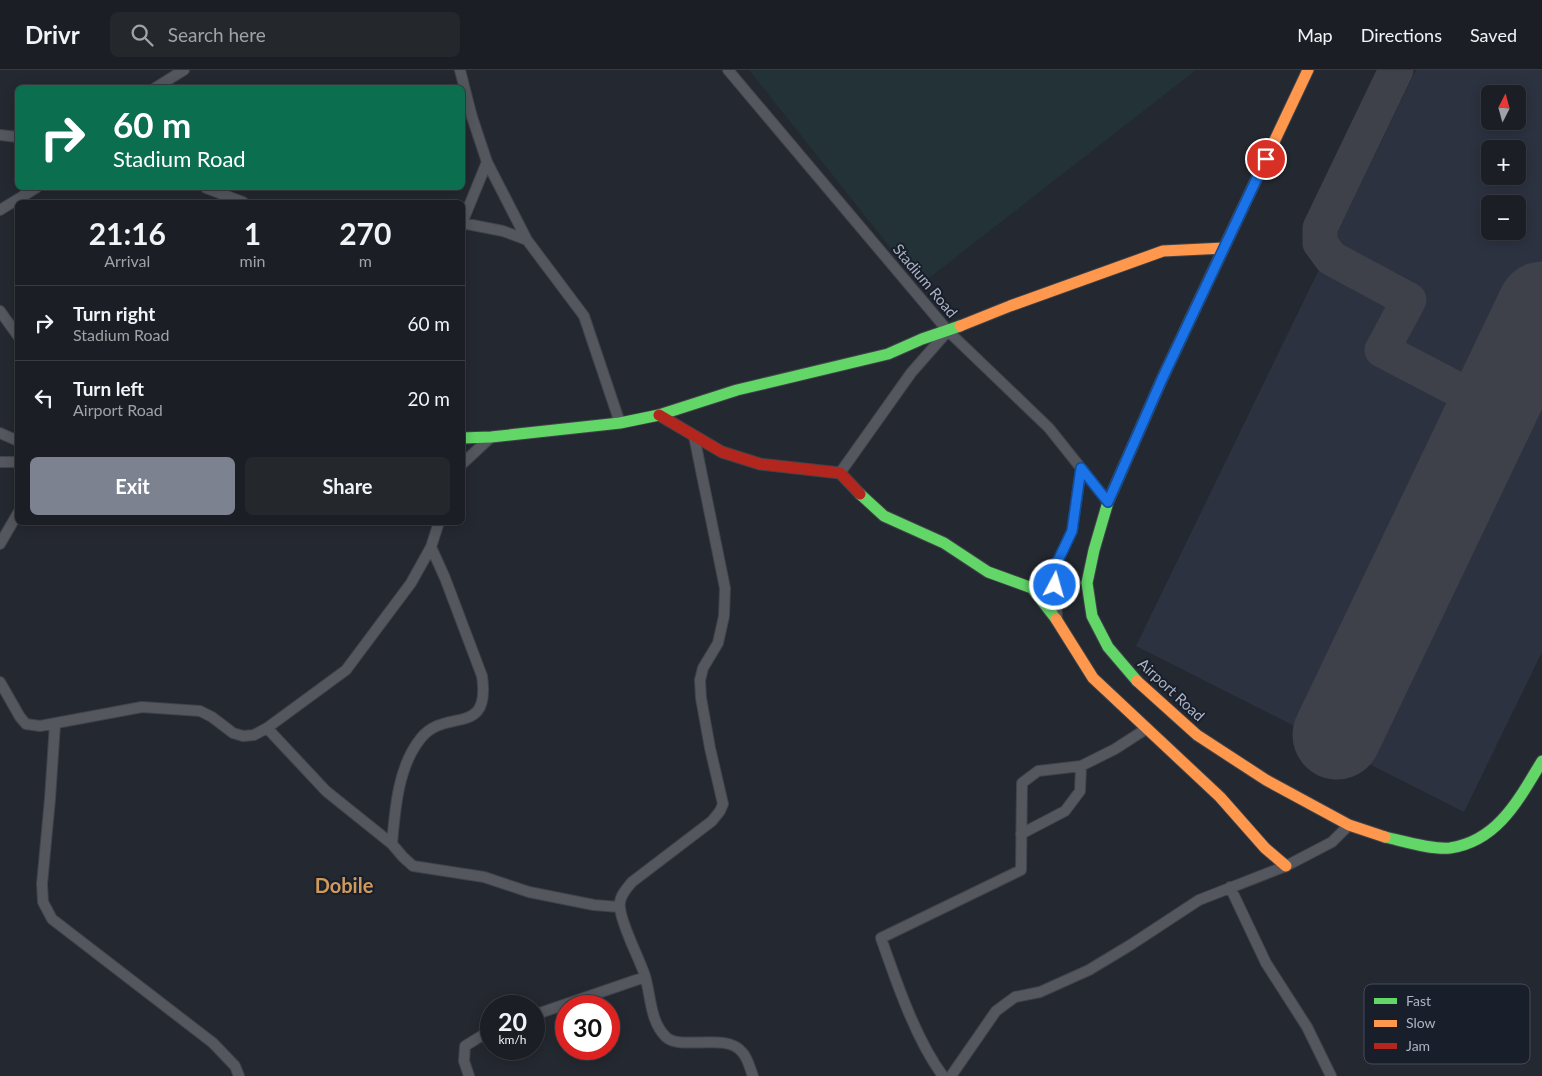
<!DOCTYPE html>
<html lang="en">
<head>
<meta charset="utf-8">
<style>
	body { margin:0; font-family:Lato,sans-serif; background:#24272c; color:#f1f3f6; height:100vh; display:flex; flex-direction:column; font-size:19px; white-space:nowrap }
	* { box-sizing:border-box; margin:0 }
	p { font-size:16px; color:#a0a2a6 }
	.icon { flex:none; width:28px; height:28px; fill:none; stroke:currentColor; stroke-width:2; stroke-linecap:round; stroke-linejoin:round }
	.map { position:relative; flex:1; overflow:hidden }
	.side { position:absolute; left:15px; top:130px; width:450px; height:325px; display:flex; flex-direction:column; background:#1b1e24; border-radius:8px; box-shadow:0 2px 12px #0003,0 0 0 1px #393c41 }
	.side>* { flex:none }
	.hud { position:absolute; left:15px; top:15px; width:450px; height:105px; border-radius:8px; box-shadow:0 2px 12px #0003,0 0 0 1px #393c41; background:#0b6e4f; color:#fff; overflow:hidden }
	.needle { width:32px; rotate:6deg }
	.fabs { position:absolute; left:1481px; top:15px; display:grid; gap:10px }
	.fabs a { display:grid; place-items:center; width:45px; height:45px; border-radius:8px; background:#1b1e24; box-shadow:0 2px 12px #0003,0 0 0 1px #393c41; font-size:25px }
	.speed { position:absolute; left:480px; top:925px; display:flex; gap:10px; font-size:25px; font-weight:700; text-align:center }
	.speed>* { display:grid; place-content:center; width:65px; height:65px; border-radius:50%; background:#1b1e24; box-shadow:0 2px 12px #0003,0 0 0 1px #393c41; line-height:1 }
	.speed small { font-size:12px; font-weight:400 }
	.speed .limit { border:8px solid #d22; background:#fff; color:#111 }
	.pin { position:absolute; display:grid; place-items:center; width:42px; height:42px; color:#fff; margin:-21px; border:2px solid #fff; border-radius:50%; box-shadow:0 1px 5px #0007 }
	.me { position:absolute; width:55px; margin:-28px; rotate:6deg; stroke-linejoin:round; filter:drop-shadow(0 0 4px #0008) }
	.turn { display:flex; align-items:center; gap:18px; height:105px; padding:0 15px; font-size:22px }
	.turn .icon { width:65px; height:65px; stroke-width:2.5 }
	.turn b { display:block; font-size:35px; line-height:42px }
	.eta { display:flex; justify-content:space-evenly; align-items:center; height:85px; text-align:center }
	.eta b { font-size:30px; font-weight:700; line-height:35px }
	.primary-button { display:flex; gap:10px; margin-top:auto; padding:10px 15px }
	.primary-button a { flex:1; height:58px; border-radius:8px; background:#7c8290; color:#fff; font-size:20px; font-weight:700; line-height:58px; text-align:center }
	.primary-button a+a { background:#24272c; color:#f1f3f6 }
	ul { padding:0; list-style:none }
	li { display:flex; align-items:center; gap:15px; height:75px; padding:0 15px; border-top:1px solid #393c41 }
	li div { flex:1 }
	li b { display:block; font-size:19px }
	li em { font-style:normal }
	header { display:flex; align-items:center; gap:30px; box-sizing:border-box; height:70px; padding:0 25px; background:#1b1e24; border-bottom:1px solid #393c41 }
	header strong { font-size:24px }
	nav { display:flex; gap:28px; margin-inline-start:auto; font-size:18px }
	.search { width:350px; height:45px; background:#24272c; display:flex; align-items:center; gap:12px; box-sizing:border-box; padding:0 18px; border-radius:8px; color:#a0a2a6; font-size:19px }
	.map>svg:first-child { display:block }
	.airport { fill:#2c3240; fill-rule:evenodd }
	.green { fill:#223236 }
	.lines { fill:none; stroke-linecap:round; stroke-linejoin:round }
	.taxiway { stroke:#3e4149; stroke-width:35 }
	.runway { stroke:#3e4149; stroke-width:89 }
	.street-casing { stroke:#404349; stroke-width:12 }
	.fast-casing { stroke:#404349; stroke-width:13 }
	.slow-casing { stroke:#404349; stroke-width:13 }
	.jam-casing { stroke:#404349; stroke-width:13 }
	.street { stroke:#54575e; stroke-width:10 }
	.fast { stroke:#63d668; stroke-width:11 }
	.slow { stroke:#ff974d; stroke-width:11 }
	.jam { stroke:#b3261e; stroke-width:11 }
	.route-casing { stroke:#114b97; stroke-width:12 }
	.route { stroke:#1a73e8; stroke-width:9 }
	.labels { text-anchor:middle; stroke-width:4; stroke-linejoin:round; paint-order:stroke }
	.street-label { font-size:15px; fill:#acb3c3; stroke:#181e2a }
	.district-label { font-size:20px; font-weight:bold; fill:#cf9a5b; stroke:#181e2a }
	.key { fill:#181e2a; stroke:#444b58; stroke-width:1 }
	.key-label { font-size:14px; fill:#acb3c3 }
</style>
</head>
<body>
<header>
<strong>Drivr</strong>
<div class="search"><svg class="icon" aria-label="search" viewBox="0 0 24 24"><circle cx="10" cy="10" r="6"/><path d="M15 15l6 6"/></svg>Search here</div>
<nav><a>Map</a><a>Directions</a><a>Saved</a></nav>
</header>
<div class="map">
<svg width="1542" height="1006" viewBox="0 0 1542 1006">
	<rect width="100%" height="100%" fill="#242830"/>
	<path class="airport" d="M 1416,0 L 1542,0 L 1542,582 L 1464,742 L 1136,576 ZM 1490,24 L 1518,24 L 1518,51 L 1490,51 ZM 1490,79 L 1518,79 L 1518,106 L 1490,106 ZM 1490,134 L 1518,134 L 1518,161 L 1490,161 Z"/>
	<path class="green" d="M 749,0 L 1196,0 L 920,215 Z"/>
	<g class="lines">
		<path class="taxiway" d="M 1396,0 L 1320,158 L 1320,173 L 1331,188 L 1409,230 L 1382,280 L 1493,338"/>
		<path class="runway" d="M 1337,665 L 1542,236"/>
		<g class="street-casing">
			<path id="street" d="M 460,0 L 472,47 L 487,92 L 527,170 L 584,246 L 620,353
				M 728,0 L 948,261 L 1049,358 L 1108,432
				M 155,18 L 184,0
				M 0,65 L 18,67
				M 487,92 L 462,153 L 503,161 L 527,170
				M 206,118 L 243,132
				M 0,140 L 36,118
				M 0,241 L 18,266
				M 0,363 L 18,371
				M 694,366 L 725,518 L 724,546 L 718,573 L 703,598 L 700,610 L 701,628 L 710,678 L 723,734 L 720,741 L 712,751 L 632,812 C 626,819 618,828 620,838 C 622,857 639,887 645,906 C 651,926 650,952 666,967 C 680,981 726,962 742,982 C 748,988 750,999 753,1006
				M 0,392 L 18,392
				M 462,394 L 491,367
				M 840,403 L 911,303 L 947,262
				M 0,474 L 18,443
				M 1057,550 L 1055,497 L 1072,461 L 1081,398
				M 0,612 L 20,647 L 26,654 L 40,656 L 142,637 L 200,641 L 212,647 L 233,663 L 243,666 L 254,665 L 267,658 L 346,600 L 411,513 L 431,477 L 439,452
				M 55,654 L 50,729 L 42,814 L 43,832 L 52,849 L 213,973 L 235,996 L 239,1006
				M 267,658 L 326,721 L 392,774 L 403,787 L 413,796 L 484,807 L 529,822 L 594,835 L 619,837
				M 1021,764 L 1065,741 L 1080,721 L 1081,696
				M 392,774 C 395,739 398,696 421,668 C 446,637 491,668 482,606 L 445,508 L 431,477
				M 1230,817 L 1266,893 L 1307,957 L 1331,1006
				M 534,945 L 645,907
				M 469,1006 L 464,991 L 465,976 L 491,960
				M 943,1006 C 916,970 896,911 881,868 L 1021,800 L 1022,713 L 1038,701 L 1081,696 L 1115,679 L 1146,659
				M 951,1006 L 996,941 L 1015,927 L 1040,922 L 1089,900 L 1132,874 L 1199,830 L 1286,796 L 1332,772 L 1349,755"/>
		</g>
		<g class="fast-casing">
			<path id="fast" d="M 462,368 L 491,367 L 620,353 L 659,345 L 737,320 L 888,284 L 922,269 L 960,256
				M 860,424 L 884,446 L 944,473 L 988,502 L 1032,518 L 1056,549
				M 1137,611 L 1108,577 L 1092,546 L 1087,513 L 1094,480 L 1108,432 L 1162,309 L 1195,239
				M 1385,767 C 1403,771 1432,780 1450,778 C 1498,771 1519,729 1542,691"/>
		</g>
		<g class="slow-casing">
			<path id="slow" d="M 1195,239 L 1308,0
				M 960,256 L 1010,236 L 1163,181 L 1224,178
				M 1056,549 L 1093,608 L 1220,727 L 1265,778 L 1286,796
				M 1137,611 L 1197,665 L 1266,710 L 1349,755 L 1385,767"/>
		</g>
		<g class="jam-casing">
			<path id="jam" d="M 659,345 L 722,382 L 760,394 L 840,403 L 860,424"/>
		</g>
		<use href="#street" class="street"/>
		<use href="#fast" class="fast"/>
		<use href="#slow" class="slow"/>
		<use href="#jam" class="jam"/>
	</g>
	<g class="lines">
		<g class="route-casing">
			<path id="route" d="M 1055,515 L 1055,497 L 1072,461 L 1081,398 L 1108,432 L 1162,309 L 1266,89"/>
		</g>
		<use href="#route" class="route"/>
	</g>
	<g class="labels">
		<g class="street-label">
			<text transform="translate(925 211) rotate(50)" y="5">Stadium Road</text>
			<text transform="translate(1171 620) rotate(43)" y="5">Airport Road</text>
		</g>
		<g class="district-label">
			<text x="344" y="823">Dobile</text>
		</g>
	</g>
	<rect x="1364" y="914" width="166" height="80" rx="8" class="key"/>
	<rect x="1374" y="928" width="23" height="6" fill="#63d668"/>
	<rect x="1374" y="950" width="23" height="7" fill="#ff974d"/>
	<rect x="1374" y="973" width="23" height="6" fill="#b3261e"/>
	<g class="key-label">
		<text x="1406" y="936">Fast</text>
		<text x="1406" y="958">Slow</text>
		<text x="1406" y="981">Jam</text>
	</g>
</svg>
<div class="fabs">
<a><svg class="needle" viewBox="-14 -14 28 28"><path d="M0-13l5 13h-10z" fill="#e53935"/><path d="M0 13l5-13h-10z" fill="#a0a2a6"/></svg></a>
<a>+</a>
<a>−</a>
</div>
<div class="speed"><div>20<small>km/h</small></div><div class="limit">30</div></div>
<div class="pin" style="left:1266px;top:89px;background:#d93025"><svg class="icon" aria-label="arrive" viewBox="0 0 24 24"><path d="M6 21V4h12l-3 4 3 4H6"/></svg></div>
<svg class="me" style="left:1055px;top:515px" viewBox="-20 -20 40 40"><circle r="17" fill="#1a73e8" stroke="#fff" stroke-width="3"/><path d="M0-11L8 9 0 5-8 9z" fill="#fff"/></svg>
<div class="hud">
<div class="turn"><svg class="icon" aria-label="right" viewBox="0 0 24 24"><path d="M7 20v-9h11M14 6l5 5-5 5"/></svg><div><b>60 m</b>Stadium Road</div></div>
</div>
<section class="side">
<div class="eta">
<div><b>21:16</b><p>Arrival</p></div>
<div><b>1</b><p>min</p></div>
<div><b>270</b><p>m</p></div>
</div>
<ul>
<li><svg class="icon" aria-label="right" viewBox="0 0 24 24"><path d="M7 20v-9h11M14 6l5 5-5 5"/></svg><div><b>Turn right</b><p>Stadium Road</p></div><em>60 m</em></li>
<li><svg class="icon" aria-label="left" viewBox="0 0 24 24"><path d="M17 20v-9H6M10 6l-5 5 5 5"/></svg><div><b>Turn left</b><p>Airport Road</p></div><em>20 m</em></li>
</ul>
<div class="primary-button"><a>Exit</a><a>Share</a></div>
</section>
</div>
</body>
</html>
